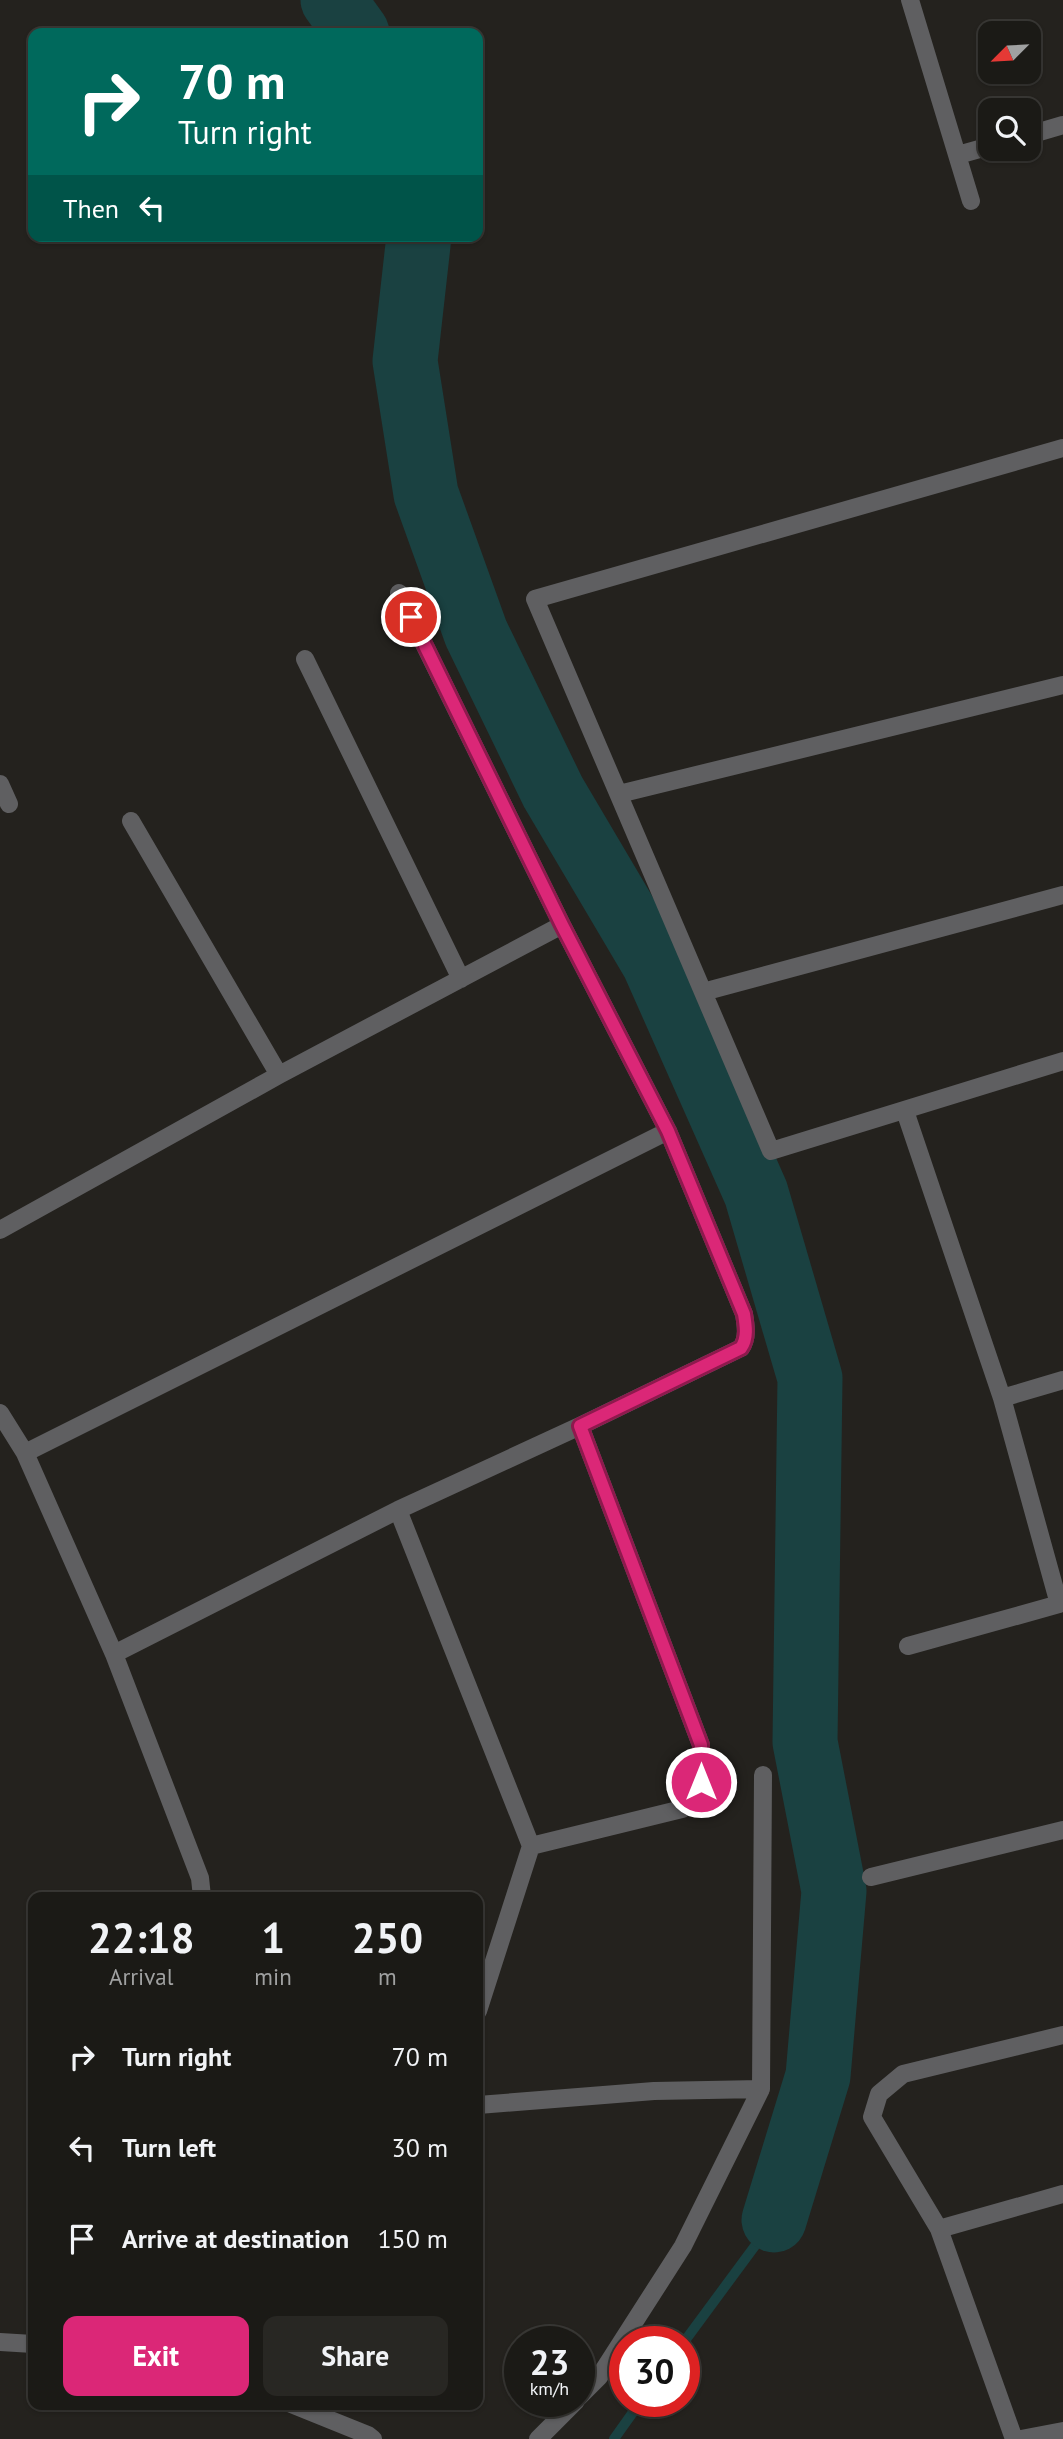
<!DOCTYPE html>
<html lang="en">
<head>
<meta charset="utf-8">
<style>
	body { margin:0; font-family:"PT Sans",sans-serif; background:#282723; color:#f1f3f6; height:100vh; display:flex; flex-direction:column; font-size:26px; white-space:nowrap }
	* { box-sizing:border-box; margin:0 }
	p { font-size:23px; color:#a0a1a1 }
	.icon { flex:none; width:38px; height:38px; fill:none; stroke:currentColor; stroke-width:2; stroke-linecap:round; stroke-linejoin:round }
	.map { position:relative; flex:1; overflow:hidden }
	.details { position:absolute; left:28px; top:1892px; width:455px; height:518px; display:flex; flex-direction:column; background:#1b1a16; border-radius:14px; box-shadow:0 2px 5px #0004,0 0 0 2px #393835 }
	.details>* { flex:none }
	.top-card { position:absolute; left:28px; top:28px; width:455px; height:214px; border-radius:14px; box-shadow:0 2px 5px #0004,0 0 0 2px #393835; background:#00695c; color:#fff; overflow:hidden }
	.needle { width:46px; rotate:246deg }
	.fabs { position:absolute; left:978px; top:21px; display:grid; gap:14px }
	.fabs a { display:grid; place-items:center; width:63px; height:63px; border-radius:14px; background:#1b1a16; box-shadow:0 2px 5px #0004,0 0 0 2px #393835; font-size:35px }
	.speed { position:absolute; left:504px; top:2326px; display:flex; gap:14px; font-size:35px; font-weight:700; text-align:center }
	.speed>* { display:grid; place-content:center; width:91px; height:91px; border-radius:50%; background:#1b1a16; box-shadow:0 2px 5px #0004,0 0 0 2px #393835; line-height:1 }
	.speed small { font-size:18px; font-weight:400 }
	.speed .limit { border:10px solid #d22; background:#fff; color:#111 }
	.pin { position:absolute; display:grid; place-items:center; width:60px; height:60px; color:#fff; margin:-30px; border:4px solid #fff; border-radius:50%; box-shadow:0 2px 7px #0007 }
	.me { position:absolute; width:77px; margin:-38px; rotate:0deg; stroke-linejoin:round; filter:drop-shadow(0 0 5px #0008) }
	.turn { display:flex; align-items:center; gap:24px; height:147px; padding:0 35px; font-size:32px }
	.turn .icon { width:91px; height:91px; stroke-width:2.5 }
	.turn b { display:block; font-size:49px; line-height:60px }
	.then { display:flex; align-items:center; height:66px; padding:0 35px; background:#0003; gap:14px; font-size:26px }
	.eta { display:flex; justify-content:space-evenly; align-items:center; height:119px; text-align:center }
	.eta b { font-size:42px; font-weight:600; line-height:49px }
	.cta { display:flex; gap:14px; margin-top:auto; padding:14px 35px }
	.cta a { flex:1; height:80px; border-radius:14px; background:#db2777; color:#fff; font-size:28px; font-weight:600; line-height:80px; text-align:center }
	.cta a+a { background:#282723; color:#f1f3f6 }
	ul { padding:0; list-style:none }
	li { display:flex; align-items:center; gap:21px; height:91px; padding:0 35px }
	li div { flex:1 }
	li b { display:block; font-size:26px }
	li em { font-style:normal }
	.map>svg:first-child { display:block }
	.lines { fill:none; stroke-linecap:round; stroke-linejoin:round }
	.stream { stroke:#1a4141; stroke-width:10 }
	.river { stroke:#1a4141; stroke-width:65 }
	.service { stroke:#5f5f61; stroke-width:18 }
	.minor { stroke:#5f5f61; stroke-width:18 }
	.route-casing { stroke:#8e194d; stroke-width:18 }
	.route { stroke:#db2777; stroke-width:12 }
</style>
</head>
<body>
<div class="map">
<svg width="1063" height="2439" viewBox="0 0 1063 2439">
	<rect width="100%" height="100%" fill="#24221e"/>
	<g class="lines">
		<path class="stream" d="M 684,2342 L 774,2220
			M 614,2439 L 641,2401"/>
		<path class="river" d="M 333,0 L 357,33
			M 419,236 L 405,361 L 426,494 L 476,633 L 553,792 L 654,963 L 756,1193 L 810,1378 L 805,1742 L 834,1891 L 818,2076 L 774,2220"/>
		<path class="service" d="M 910,0 L 971,201
			M 1029,135 L 1063,125
			M 958,155 L 990,146"/>
		<path class="minor" d="M 1063,448 L 535,599 L 771,1151 L 1063,1061
			M 305,659 L 461,979
			M 0,784 L 9,804
			M 619,794 L 1063,685
			M 131,821 L 279,1075
			M 703,992 L 1063,895
			M 905,1111 L 1002,1398 L 1059,1604
			M 0,1230 L 279,1075 L 562,925
			M 1002,1398 L 1063,1380
			M 0,1413 L 25,1453 L 114,1654 L 200,1878 L 202,1897
			M 25,1453 L 668,1131
			M 398,1510 L 531,1846 L 478,2011
			M 908,1646 L 1063,1603
			M 114,1654 L 398,1510 L 580,1426 L 741,1348 C 748,1338 746,1326 744,1314 L 668,1131 L 562,925 L 399,593
			M 531,1846 L 682,1809 L 701,1782 L 701,1745 L 580,1426
			M 871,1877 L 1063,1830
			M 478,2105 L 654,2091 L 761,2089
			M 939,2229 L 1063,2194
			M 0,2342 L 33,2344
			M 579,2397 L 599,2377 L 683,2246 L 761,2089 L 763,1775
			M 291,2404 L 368,2435 L 373,2439
			M 538,2439 L 576,2401
			M 1014,2439 L 939,2229 L 872,2117 L 879,2094 L 903,2074 L 1063,2035
			M 1021,2439 L 1063,2431"/>
	</g>
	<g class="lines">
		<g class="route-casing">
			<path id="route" d="M 411,617 L 562,925 L 668,1131 L 744,1314 C 746,1326 748,1338 741,1348 L 580,1426 L 701,1745 L 701,1782"/>
		</g>
		<use href="#route" class="route"/>
	</g>
</svg>
<div class="fabs">
<a><svg class="needle" viewBox="-14 -14 28 28"><path d="M0-13l5 13h-10z" fill="#e53935"/><path d="M0 13l5-13h-10z" fill="#a0a1a1"/></svg></a>
<a><svg class="icon" aria-label="search" viewBox="0 0 24 24"><circle cx="10" cy="10" r="6"/><path d="M15 15l6 6"/></svg></a>
</div>
<div class="speed"><div>23<small>km/h</small></div><div class="limit">30</div></div>
<div class="pin" style="left:411px;top:617px;background:#d93025"><svg class="icon" aria-label="arrive" viewBox="0 0 24 24"><path d="M6 21V4h12l-3 4 3 4H6"/></svg></div>
<svg class="me" style="left:701px;top:1782px" viewBox="-20 -20 40 40"><circle r="17" fill="#db2777" stroke="#fff" stroke-width="3"/><path d="M0-11L8 9 0 5-8 9z" fill="#fff"/></svg>
<div class="top-card">
<div class="turn"><svg class="icon" aria-label="right" viewBox="0 0 24 24"><path d="M7 20v-9h11M14 6l5 5-5 5"/></svg><div><b>70 m</b>Turn right</div></div>
<div class="then">Then<svg class="icon" aria-label="left" viewBox="0 0 24 24"><path d="M17 20v-9H6M10 6l-5 5 5 5"/></svg></div>
</div>
<section class="details">
<div class="eta">
<div><b>22:18</b><p>Arrival</p></div>
<div><b>1</b><p>min</p></div>
<div><b>250</b><p>m</p></div>
</div>
<ul>
<li><svg class="icon" aria-label="right" viewBox="0 0 24 24"><path d="M7 20v-9h11M14 6l5 5-5 5"/></svg><div><b>Turn right</b></div><em>70 m</em></li>
<li><svg class="icon" aria-label="left" viewBox="0 0 24 24"><path d="M17 20v-9H6M10 6l-5 5 5 5"/></svg><div><b>Turn left</b></div><em>30 m</em></li>
<li><svg class="icon" aria-label="arrive" viewBox="0 0 24 24"><path d="M6 21V4h12l-3 4 3 4H6"/></svg><div><b>Arrive at destination</b></div><em>150 m</em></li>
</ul>
<div class="cta"><a>Exit</a><a>Share</a></div>
</section>
</div>
</body>
</html>
